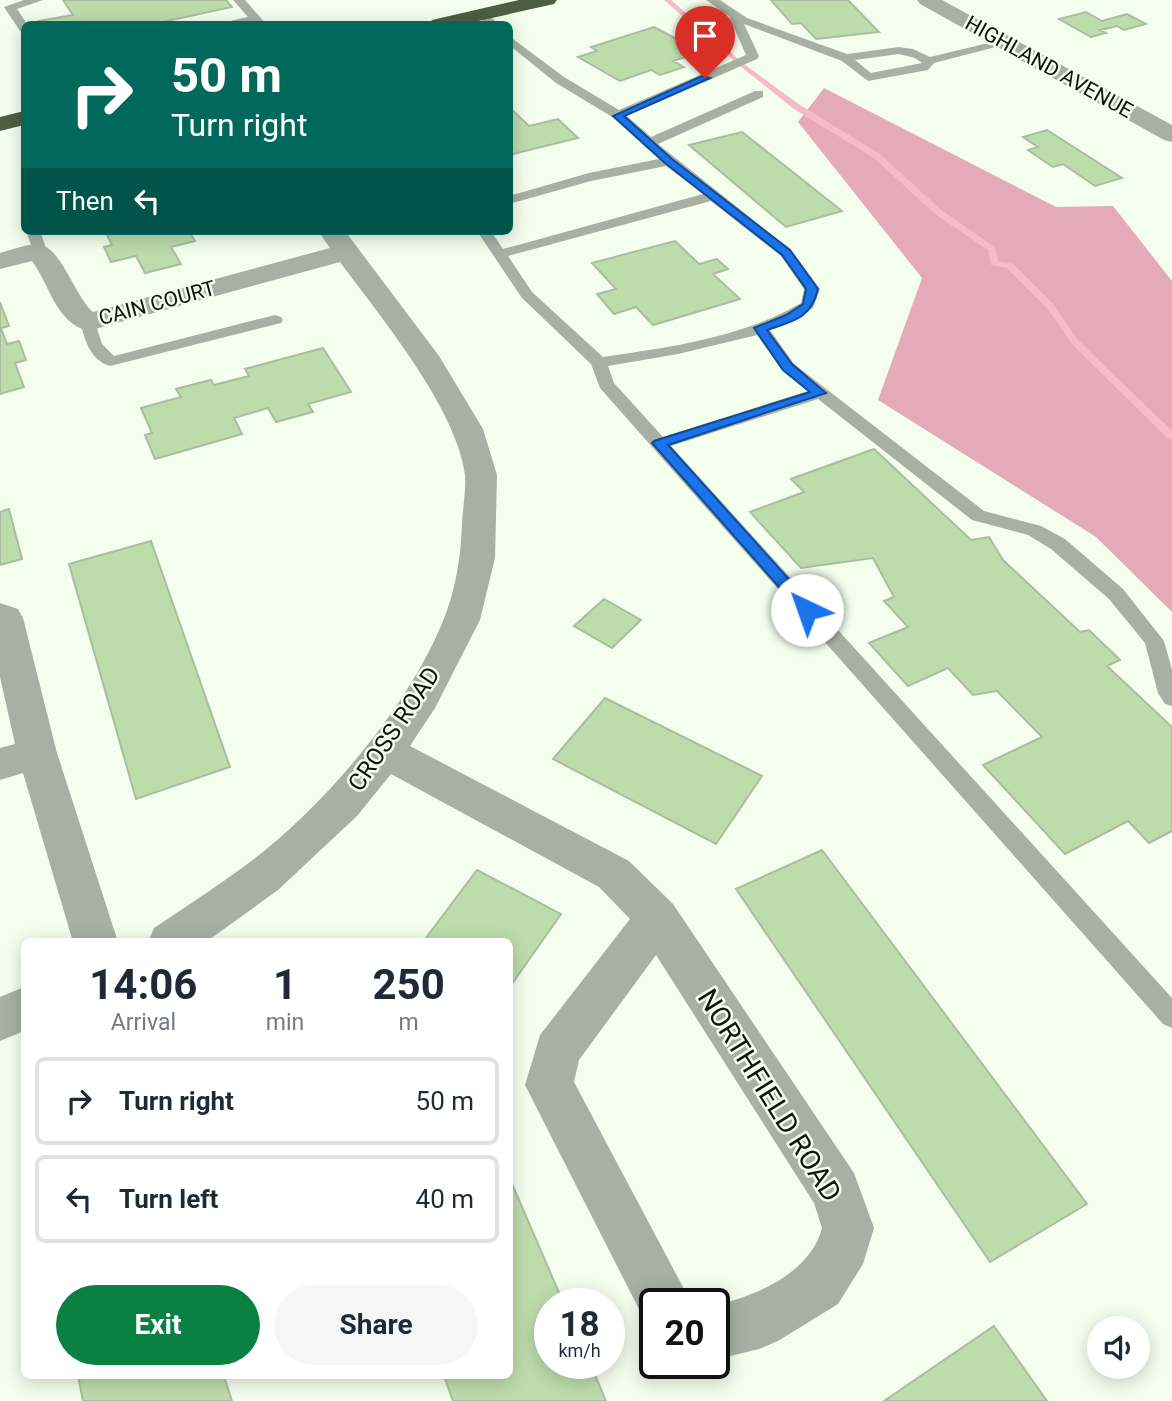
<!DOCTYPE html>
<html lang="en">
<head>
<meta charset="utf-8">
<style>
	body { margin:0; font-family:Roboto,sans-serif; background:#f6f6f7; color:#1f2937; height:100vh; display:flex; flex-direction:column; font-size:26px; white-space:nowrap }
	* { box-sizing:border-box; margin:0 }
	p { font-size:23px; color:#747a83 }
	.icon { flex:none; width:38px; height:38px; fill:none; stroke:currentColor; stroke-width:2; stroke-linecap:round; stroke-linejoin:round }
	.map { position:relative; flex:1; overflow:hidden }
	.drawer { position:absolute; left:21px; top:938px; width:492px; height:441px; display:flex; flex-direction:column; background:#fff; border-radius:10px; box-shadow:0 4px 18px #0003 }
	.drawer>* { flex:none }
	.guide { position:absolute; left:21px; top:21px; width:492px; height:214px; border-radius:10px; box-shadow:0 4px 18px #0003; background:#00695c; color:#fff; overflow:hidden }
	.controls { position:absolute; left:1087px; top:1316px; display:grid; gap:14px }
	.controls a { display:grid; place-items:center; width:63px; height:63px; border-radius:50%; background:#fff; box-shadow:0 4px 18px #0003; font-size:35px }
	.speed { position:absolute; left:534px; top:1288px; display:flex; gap:14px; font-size:35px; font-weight:700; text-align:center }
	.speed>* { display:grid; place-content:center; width:91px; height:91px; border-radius:50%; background:#fff; box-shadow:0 4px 18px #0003; line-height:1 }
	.speed small { font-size:18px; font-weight:400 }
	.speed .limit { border:4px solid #111; border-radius:10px; background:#fff; color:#111 }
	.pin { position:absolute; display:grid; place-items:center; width:60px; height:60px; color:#fff; margin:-72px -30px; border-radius:50% 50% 50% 0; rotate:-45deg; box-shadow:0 0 7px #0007 }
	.pin .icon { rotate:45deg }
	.me { position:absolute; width:77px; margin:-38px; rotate:318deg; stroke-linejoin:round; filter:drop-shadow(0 0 5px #0008) }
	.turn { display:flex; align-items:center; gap:24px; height:147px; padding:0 35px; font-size:32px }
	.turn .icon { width:91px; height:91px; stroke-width:2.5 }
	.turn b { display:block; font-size:49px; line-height:60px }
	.then { display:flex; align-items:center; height:66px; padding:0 35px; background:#0003; gap:14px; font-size:26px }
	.eta { display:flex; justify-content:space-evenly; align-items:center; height:119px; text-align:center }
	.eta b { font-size:42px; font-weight:700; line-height:49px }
	.action { display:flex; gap:14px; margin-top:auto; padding:14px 35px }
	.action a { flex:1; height:80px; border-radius:42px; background:#0b8043; color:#fff; font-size:28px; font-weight:700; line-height:80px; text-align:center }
	.action a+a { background:#f6f6f7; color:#1f2937 }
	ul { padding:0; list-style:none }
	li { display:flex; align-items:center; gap:21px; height:88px; margin:0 14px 10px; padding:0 21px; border:4px solid #e0e1e3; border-radius:10px }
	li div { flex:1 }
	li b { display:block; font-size:26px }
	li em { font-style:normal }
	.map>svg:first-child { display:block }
	.forest { fill:#e5aaba }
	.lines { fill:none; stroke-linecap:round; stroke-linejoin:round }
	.stream { fill:#f6bbcb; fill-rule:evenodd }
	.building { fill:#bddcac; stroke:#abbda1; stroke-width:2 }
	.lane { fill:#a8b0a4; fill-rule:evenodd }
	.street { fill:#a8b0a4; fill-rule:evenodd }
	.highway { fill:#4e5e45; fill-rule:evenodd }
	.route { fill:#1a73e8; stroke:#114b97; stroke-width:2 }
	.labels { text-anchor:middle; stroke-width:5; stroke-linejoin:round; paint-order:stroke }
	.far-street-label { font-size:21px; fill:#0e140a; stroke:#f3feed }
	.street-label { font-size:24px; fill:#0e140a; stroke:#f3feed }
	.near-street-label { font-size:28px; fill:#0e140a; stroke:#f3feed }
</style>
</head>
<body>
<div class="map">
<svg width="1172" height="1401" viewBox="0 0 1172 1401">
	<rect width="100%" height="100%" fill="#f3feed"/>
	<path class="forest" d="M 824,88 L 1056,207 L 1113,206 L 1172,281 L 1172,612 L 1096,537 L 878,400 L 922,278 L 798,122 Z"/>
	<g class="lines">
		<path class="stream" d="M 664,0 L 671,0 L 744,64 L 800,105 L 880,154 L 941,210 L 995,247 L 998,261 L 1013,264 L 1053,304 L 1078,340 L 1172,431 L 1172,440 L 1168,439 L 1072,344 L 1047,308 L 1007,268 L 991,265 L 988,250 L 935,214 L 874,158 L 794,109 L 740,66 Z"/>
	</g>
	<path class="building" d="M 63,0 L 226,0 L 232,7 L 153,24 L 41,24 L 39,21 L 73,15 Z
		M 771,0 L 848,0 L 879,32 L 816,39 L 801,23 L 792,24 Z
		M 1086,12 L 1102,21 L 1127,14 L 1146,24 L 1124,30 L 1117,26 L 1100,30 L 1106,33 L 1091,37 L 1059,19 Z
		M 654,27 L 701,52 L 673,61 L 684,67 L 660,75 L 651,70 L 620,81 L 578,57 L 597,51 L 591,47 Z
		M 509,107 L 529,126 L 558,119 L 578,138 L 509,155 Z
		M 1047,130 L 1122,178 L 1095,186 L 1063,164 L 1053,167 L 1028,150 L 1038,147 L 1023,137 Z
		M 742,132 L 842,211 L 786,227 L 689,145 Z
		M 105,231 L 189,231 L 195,241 L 171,247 L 181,264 L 145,273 L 136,256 L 111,262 L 104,247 L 112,245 Z
		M 675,241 L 699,264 L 717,259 L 728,269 L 713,274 L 740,299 L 653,325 L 636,307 L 614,314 L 597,294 L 616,289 L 592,263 Z
		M 0,302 L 9,326 L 1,328 L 7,344 L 19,341 L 26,360 L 15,363 L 24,387 L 0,394 Z
		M 323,348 L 351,392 L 308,404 L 313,412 L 276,422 L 268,408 L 234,418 L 242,434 L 155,459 L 145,435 L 152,433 L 141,408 L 181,397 L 176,389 L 211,380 L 214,385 L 249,376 L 245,369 Z
		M 874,449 L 971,540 L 989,537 L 1003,560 L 1080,632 L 1089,630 L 1120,660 L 1107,666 L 1172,727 L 1172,831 L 1149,843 L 1128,821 L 1065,854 L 983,765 L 1042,737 L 997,691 L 973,695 L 948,668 L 908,686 L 869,643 L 908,627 L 884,601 L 894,597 L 873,558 L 801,568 L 750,512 L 804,492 L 791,479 Z
		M 9,509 L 22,559 L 0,565 L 0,512 Z
		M 151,541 L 230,767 L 136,799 L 69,564 Z
		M 604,599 L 641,620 L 612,648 L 574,626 Z
		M 605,698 L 762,776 L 716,844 L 553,759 Z
		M 822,850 L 1087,1204 L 990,1262 L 736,889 Z
		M 477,870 L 561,914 L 509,988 L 509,942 L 423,942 Z
		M 509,1177 L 564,1304 L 550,1304 L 550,1363 L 590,1363 L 606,1401 L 453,1401 L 444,1376 L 509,1376 Z
		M 994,1326 L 1047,1401 L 884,1401 Z
		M 78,1376 L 224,1376 L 232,1401 L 83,1401 Z"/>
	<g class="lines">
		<path class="lane" d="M 24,0 L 43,0 L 17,9 L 27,24 L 24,24 L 24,32 L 20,31 L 4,7 Z
			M 233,0 L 245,0 L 266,24 L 225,24 L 226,22 L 248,17 Z
			M 706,0 L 720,0 L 747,18 L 847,54 L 899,47 L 913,49 L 930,57 L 1005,39 L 1011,43 L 934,63 L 928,70 L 868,81 L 842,61 L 744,24 L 759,56 L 757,59 L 627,116 L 651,137 L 755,91 L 763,91 L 763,97 L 658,144 L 791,250 L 820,289 L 813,308 L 770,330 L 794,364 L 984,511 L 1041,526 L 1065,539 L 1123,589 L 1164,641 L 1172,670 L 1172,706 L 1165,704 L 1158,693 L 1145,643 L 1109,599 L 1051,549 L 1028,535 L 972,520 L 818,399 L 671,446 L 1172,998 L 1172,1028 L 1163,1024 L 653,448 L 600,388 L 591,364 L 522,298 L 477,231 L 491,231 L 503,249 L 703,194 L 666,166 L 591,181 L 509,204 L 509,196 L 589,173 L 659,159 L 614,118 L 556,83 L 509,45 L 509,36 L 564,77 L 619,110 L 746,55 L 729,16 ZM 899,54 L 915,58 L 922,63 L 871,73 L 855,60 ZM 711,201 L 781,256 L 804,289 L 801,303 C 741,338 671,347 603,357 L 532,292 L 508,256 ZM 757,335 L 782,370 L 808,391 L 663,437 L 614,383 L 608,366 L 678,354 Z
			M 478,13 L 486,13 L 499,24 L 487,24 L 478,17 Z
			M 26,231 L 40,231 L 45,245 L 42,255 L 37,256 L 30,252 L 31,245 Z
			M 275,315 L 281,317 L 283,320 L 281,323 L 110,366 C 90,360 85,340 80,322 L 88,317 L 94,319 L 102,344 L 114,356 Z"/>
		<path class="street" d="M 917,0 L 942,0 L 1172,125 L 1172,142 L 1164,140 L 920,4 Z
			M 318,231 L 345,231 L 439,356 L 483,429 L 497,475 L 495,558 L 480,620 L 435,708 L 410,746 L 629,861 L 673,904 L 854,1173 L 874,1228 L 863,1264 L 838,1304 L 778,1341 L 759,1349 L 714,1360 L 714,1306 C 755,1296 810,1274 822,1228 L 814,1203 L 656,955 L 579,1060 L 574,1082 L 692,1304 L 654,1304 L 654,1327 L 646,1323 L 525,1085 L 540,1035 L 630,919 L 599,887 L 391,774 L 357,816 L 278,890 L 206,942 L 148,942 L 154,928 C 185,907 216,887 246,865 C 322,809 407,709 443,621 C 456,590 461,555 462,523 C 463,507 466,490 465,475 C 457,409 380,316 340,262 L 88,331 C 55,322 50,285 32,261 L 0,269 L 0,253 C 11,250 27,244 38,244 C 61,246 75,297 93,312 L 330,248 Z
			M 0,603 L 18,609 L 23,618 L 57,753 L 118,942 L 73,942 L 23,773 L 0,780 L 0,748 L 15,744 L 0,677 Z
			M 24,987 L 24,1031 L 0,1041 L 0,997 Z"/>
		<path class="highway" d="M 519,0 L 557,0 L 554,4 L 465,24 L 429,24 L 432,20 Z
			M 24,111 L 24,125 L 0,131 L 0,117 Z"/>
	</g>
	<path class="route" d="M 702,76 L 710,78 L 624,116 L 672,159 L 790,250 L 818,289 C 811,319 793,321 767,330 L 792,364 L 826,393 L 668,445 L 813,606 L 815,610 L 813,613 L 802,613 L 652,443 L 654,441 L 810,392 L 783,370 L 754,328 L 786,315 L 803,304 L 806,289 L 782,255 L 665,163 L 613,116 Z"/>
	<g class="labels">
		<g class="far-street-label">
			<text transform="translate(1049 67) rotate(29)" y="7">HIGHLAND AVENUE</text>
			<text transform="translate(157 303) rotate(-15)" y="7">CAIN COURT</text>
		</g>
		<g class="street-label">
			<text transform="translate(394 729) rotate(-56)" y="8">CROSS ROAD</text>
		</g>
		<g class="near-street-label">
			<text transform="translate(770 1095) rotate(58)" y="10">NORTHFIELD ROAD</text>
		</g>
	</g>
</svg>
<div class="controls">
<a><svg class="icon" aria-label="sound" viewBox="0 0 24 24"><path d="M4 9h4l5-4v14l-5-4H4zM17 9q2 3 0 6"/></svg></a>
</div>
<div class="speed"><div>18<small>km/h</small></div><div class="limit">20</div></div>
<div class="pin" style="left:705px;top:78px;background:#d93025"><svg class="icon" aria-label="arrive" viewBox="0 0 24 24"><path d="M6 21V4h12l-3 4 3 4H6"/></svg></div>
<svg class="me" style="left:807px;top:610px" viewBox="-20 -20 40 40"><circle r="19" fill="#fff"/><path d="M0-13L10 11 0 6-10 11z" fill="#1a73e8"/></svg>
<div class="guide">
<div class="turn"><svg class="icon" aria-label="right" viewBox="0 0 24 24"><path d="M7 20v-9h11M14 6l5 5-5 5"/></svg><div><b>50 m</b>Turn right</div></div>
<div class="then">Then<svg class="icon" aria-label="left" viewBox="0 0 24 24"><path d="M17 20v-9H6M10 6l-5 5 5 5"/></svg></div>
</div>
<section class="drawer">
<div class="eta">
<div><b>14:06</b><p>Arrival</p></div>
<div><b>1</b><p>min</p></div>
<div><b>250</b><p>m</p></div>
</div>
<ul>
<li><svg class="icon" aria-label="right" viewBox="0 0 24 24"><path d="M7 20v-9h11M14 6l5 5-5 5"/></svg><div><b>Turn right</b></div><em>50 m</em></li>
<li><svg class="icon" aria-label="left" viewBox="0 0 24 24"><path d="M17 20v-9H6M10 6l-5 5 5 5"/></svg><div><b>Turn left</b></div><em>40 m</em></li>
</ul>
<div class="action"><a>Exit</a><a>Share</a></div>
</section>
</div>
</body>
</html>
